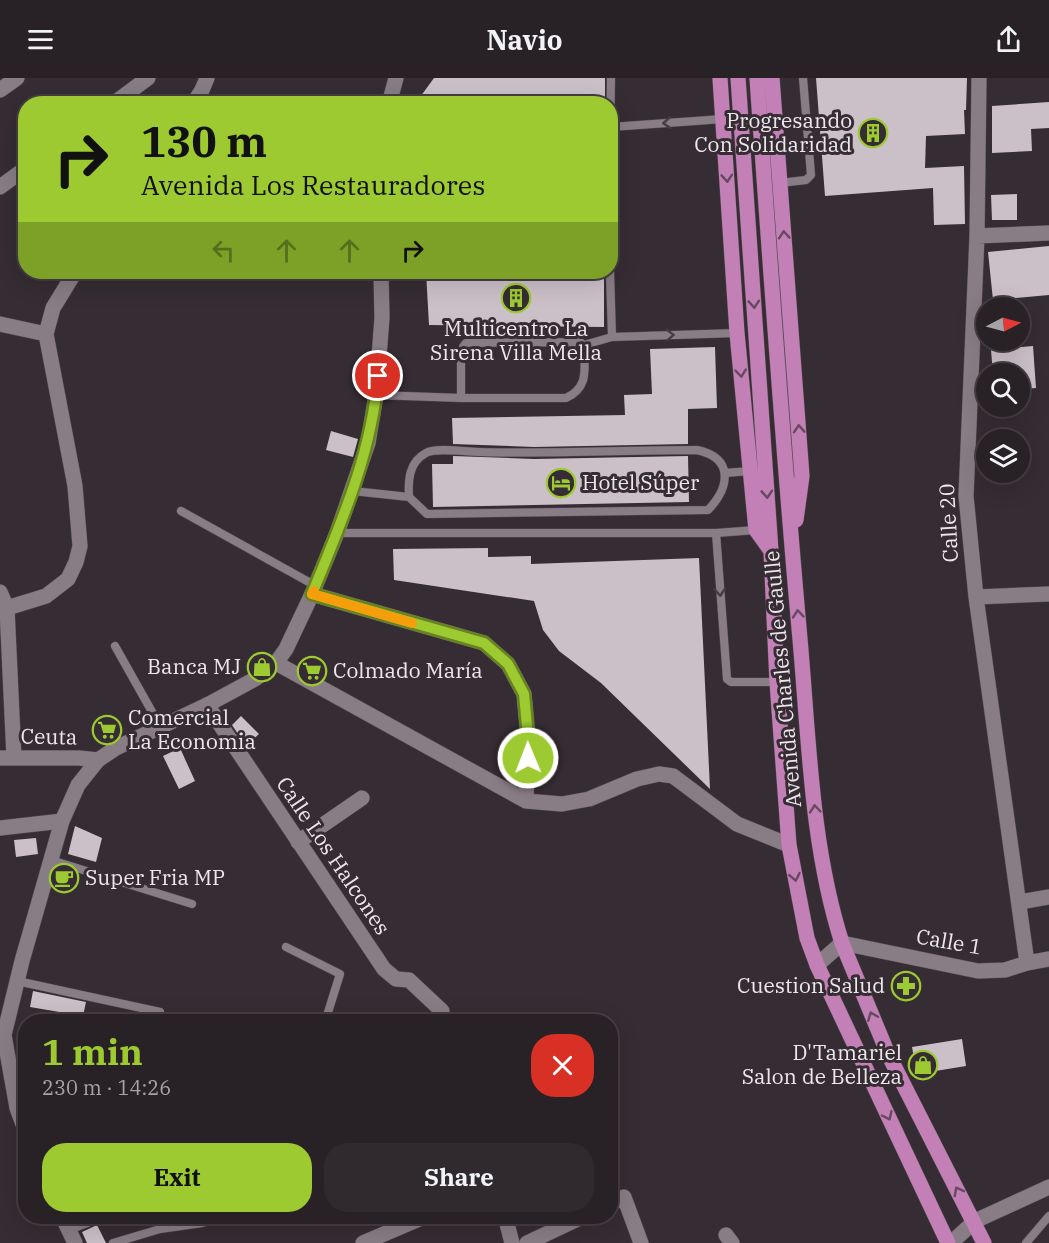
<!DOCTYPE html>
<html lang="en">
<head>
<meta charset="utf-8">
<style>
	body { margin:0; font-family:"IBM Plex Serif",serif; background:#30292e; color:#f1f3f6; height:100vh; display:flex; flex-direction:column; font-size:22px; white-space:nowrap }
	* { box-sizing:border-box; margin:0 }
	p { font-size:20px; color:#a5a3a7 }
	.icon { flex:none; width:33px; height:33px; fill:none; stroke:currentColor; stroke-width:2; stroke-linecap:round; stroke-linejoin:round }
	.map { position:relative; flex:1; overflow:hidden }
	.side { position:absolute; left:18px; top:936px; width:600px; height:210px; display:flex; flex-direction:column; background:#282126; border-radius:24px; box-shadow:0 6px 24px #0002,0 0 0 2px #443e43 }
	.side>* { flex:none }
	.hud { position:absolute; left:18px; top:18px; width:600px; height:183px; border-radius:24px; box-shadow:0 6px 24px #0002,0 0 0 2px #443e43; background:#9dca30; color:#111; overflow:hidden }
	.needle { width:39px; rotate:84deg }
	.tools { position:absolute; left:976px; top:219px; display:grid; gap:12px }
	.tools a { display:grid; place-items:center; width:54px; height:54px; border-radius:50%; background:#282126; box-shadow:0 6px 24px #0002,0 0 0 2px #443e43; font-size:30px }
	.pin { position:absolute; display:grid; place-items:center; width:51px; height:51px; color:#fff; margin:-26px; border:3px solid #fff; border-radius:50%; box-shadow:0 2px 6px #0007 }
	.me { position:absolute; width:66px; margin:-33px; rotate:359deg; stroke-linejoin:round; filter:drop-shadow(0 0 4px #0008) }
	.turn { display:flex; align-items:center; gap:21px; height:126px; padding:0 24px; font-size:27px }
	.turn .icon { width:78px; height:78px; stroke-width:2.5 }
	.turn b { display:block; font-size:42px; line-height:51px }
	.lanes { display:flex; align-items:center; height:57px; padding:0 24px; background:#0003; justify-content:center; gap:30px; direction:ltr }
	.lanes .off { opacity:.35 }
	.round { display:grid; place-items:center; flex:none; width:63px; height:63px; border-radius:24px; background:#30292e }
	.overview { display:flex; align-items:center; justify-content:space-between; height:102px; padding:0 24px }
	h1 { font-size:36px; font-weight:800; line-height:45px; color:#9dca30 }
	.primary-button { display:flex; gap:12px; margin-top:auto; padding:12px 24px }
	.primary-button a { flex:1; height:69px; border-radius:24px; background:#9dca30; color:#111; font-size:24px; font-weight:800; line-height:69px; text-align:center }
	.primary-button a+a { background:#30292e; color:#f1f3f6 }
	header { display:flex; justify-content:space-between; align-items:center; height:78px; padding:0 24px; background:#282126; font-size:27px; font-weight:800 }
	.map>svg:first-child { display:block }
	.building { fill:#cbbfc8 }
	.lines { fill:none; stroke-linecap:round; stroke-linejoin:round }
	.service-casing { stroke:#534c51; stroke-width:9 }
	.minor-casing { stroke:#534c51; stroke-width:16 }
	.tertiary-casing { stroke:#534c51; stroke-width:16 }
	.primary-casing { stroke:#534c51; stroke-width:16 }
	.service { stroke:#887c85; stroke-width:8 }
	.minor { stroke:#887c85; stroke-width:15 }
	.tertiary { stroke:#887c85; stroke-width:15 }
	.primary { stroke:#c380b6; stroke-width:15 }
	.oneway { stroke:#463c43 }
	.oneway2 { stroke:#674961 }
	.route-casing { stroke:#66831f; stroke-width:15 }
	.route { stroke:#9dca30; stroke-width:10 }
	.slow { stroke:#f59e0b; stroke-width:10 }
	.labels { text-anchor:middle; stroke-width:6; stroke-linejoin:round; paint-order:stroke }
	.poi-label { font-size:21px; fill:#ede7ec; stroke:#362c33; text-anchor:end }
	.street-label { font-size:21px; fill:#ede7ec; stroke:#362c33 }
</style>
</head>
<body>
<header><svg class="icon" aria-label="menu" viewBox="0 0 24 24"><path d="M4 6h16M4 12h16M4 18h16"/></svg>Navio<svg class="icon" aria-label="share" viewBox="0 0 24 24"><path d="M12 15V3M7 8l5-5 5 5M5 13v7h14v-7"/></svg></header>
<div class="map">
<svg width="1049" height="1165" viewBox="0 0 1049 1165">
	<rect width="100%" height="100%" fill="#362c33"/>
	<path class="building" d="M 434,0 L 605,0 L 605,26 L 415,26 Z
		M 816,0 L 967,0 L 966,32 L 964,32 L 965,56 L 926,58 L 925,90 L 964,88 L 965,146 L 934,147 L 933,110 L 825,118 Z
		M 1049,24 L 1049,50 L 1031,51 L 1032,73 L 992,75 L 992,28 Z
		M 1017,116 L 1017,142 L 992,142 L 991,117 Z
		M 1049,168 L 1049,217 L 993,222 L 988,174 Z
		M 426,194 L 604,194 L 604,249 L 429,247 Z
		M 1033,268 L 1036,310 L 1020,311 L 1020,296 L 993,296 L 991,272 Z
		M 715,269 L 717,330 L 688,331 L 688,366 L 534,369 L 453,366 L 452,340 L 625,337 L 624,317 L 652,316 L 650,271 Z
		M 331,353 L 358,361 L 353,379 L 326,372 Z
		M 453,378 L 534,381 L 688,378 L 689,424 L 433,429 L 432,386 L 453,386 Z
		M 488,470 L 488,479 L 531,478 L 531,486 L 699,480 L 710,711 L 601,605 L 559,573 L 543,552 L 534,523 L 394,502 L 393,471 Z
		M 307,582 L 324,592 L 320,598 L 303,589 Z
		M 241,638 L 259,656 L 246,668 L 232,647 Z
		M 113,642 L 116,659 L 101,664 L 98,644 Z
		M 180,670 L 195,703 L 179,711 L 163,678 Z
		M 75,748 L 102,760 L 96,784 L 68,776 Z
		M 36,760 L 38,776 L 16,779 L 14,762 Z
		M 895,897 L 920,901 L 917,919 L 892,914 Z
		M 33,913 L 86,924 L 83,938 L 30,929 Z
		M 962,961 L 966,988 L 917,996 L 912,969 Z
		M 97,1147 L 106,1165 L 87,1165 L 82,1154 Z"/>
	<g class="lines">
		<g class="service-casing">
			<path id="service" d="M 611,49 L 723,41
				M 610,60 L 611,0
				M 780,105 L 806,102 L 811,97 L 803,0
				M 610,194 L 612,259
				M 376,317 L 461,320 L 566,320 C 590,309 584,290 584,267
				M 461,320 L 461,276 L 463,269 L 466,265 L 580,264 L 584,267 L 612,259 L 737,255
				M 697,372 C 734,380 730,409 708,432 L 427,436 L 409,419 C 408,402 409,384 426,375 C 435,369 468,374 480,374 C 552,376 625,372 697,372 Z
				M 725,395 L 750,393
				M 353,413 L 409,419
				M 181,433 L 316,508
				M 337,455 L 716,455 L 756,452
				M 716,455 L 727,601 L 731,604 L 777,604
				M 115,568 L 160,648
				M 51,782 L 192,826
				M 286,869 L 340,896 L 325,944
				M 17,903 L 160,934
				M 69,1152 L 105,1138
				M 113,1165 L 160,1151 L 202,1145 L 223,1138
				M 1026,1165 L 1049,1138"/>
		</g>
		<g class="minor-casing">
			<path id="minor" d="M 979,0 L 977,158 L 966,418 L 976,519 L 1027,885
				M 0,12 L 17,0
				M 113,26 L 148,0
				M 193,26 L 202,12 L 207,0
				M 0,109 L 26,90
				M 977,158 L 1049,155
				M 0,246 L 46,256
				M 0,514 L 7,530 L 14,680
				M 312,516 L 484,565 L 508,586 L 524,616 L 528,659 L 526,723
				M 976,519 L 1049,516
				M 7,530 L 46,518 L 68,501 L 76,484 L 80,468 L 75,408 L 46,256 L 53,230 L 75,194
				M 276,585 L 526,723 L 562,726 L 589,721 L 637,701 L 659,696 L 673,698 L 737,746 L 789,767
				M 207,627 L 384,891 L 396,901 L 409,902 L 442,933
				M 0,680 L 79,680 L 98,682
				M 0,750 L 62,743
				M 298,764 L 362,720
				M 1020,824 L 1049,819
				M 817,887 L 842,865 L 978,893 L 1005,892 L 1027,885 L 1049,881
				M 610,1126 L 624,1119 L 641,1165
				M 505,1138 L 512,1165
				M 726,1157 L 732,1165
				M 363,1165 L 426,1138
				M 527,1165 L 584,1138
				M 951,1165 L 975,1143 L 1049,1109"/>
		</g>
		<g class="tertiary-casing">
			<path id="tertiary" d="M 389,26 L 396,0
				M 26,1054 L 17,1030 L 4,957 L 22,883 L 62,743 L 78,707 L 98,682 L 116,670 L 207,627 L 255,601 L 276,585 L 286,571 L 312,516 L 337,455 L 368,365 L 376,317 L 382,240 L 381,194
				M 62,1138 L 75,1165"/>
		</g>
		<g class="primary-casing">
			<path id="primary" d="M 720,0 L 737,255 L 756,452 L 771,473
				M 738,0 L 771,473 L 777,604 L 789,767 L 807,860 L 817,887 L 948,1165
				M 757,0 C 770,187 783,374 800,561 C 809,662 811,768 842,865 L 888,976 L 984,1165
				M 772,0 L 802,398 L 796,442"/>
		</g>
		<use href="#service" class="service"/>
		<use href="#minor" class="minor"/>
		<use href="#tertiary" class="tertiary"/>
		<use href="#primary" class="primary"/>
	</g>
	<defs><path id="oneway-chevron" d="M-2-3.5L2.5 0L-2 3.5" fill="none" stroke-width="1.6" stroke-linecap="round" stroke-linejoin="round" transform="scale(1.5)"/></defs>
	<g class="oneway">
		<use href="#oneway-chevron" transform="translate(667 45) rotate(176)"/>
		<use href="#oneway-chevron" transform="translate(670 257) rotate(-2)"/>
		<use href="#oneway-chevron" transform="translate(720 514) rotate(86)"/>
	</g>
	<g class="oneway2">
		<use href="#oneway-chevron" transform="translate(727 100) rotate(86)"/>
		<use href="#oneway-chevron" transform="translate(784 157) rotate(-94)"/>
		<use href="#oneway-chevron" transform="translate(754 226) rotate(86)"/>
		<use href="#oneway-chevron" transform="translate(741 295) rotate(84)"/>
		<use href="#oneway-chevron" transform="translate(799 351) rotate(-94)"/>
		<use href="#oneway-chevron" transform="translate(767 416) rotate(86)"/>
		<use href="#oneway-chevron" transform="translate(798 536) rotate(-95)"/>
		<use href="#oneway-chevron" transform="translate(815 731) rotate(-95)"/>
		<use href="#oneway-chevron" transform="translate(795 799) rotate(79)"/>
		<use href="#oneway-chevron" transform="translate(872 938) rotate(-112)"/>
		<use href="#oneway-chevron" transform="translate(888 1038) rotate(65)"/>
		<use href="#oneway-chevron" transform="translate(958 1113) rotate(-118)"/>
	</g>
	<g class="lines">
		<g class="route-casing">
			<path id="route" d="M 378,298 C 372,375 341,445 312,516 L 484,565 L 508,586 L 524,616 L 528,659 L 528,680"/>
		</g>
		<use href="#route" class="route"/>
		<path class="slow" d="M 314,513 L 312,516 L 412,545"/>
	</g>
	<defs>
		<g id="building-ring" transform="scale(1.5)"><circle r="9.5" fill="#362c33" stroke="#9dca30" stroke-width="1.5"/><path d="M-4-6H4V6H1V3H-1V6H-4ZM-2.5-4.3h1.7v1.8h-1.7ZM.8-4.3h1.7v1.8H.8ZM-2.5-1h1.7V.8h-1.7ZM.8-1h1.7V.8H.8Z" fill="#9dca30"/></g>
		<g id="hotel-ring" transform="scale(1.5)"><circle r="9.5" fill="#362c33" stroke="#9dca30" stroke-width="1.5"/><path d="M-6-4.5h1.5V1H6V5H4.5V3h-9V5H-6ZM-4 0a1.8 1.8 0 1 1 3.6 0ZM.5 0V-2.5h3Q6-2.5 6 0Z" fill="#9dca30"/></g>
		<g id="shop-ring" transform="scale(1.5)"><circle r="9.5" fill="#362c33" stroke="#9dca30" stroke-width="1.5"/><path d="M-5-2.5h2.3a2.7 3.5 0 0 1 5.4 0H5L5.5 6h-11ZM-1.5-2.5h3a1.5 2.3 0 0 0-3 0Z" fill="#9dca30"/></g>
		<g id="supermarket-ring" transform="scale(1.5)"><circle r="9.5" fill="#362c33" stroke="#9dca30" stroke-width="1.5"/><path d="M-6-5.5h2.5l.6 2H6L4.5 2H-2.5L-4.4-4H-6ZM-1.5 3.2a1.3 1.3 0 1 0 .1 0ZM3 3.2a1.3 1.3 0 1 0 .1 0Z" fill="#9dca30"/></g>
		<g id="cafe-ring" transform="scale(1.5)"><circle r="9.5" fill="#362c33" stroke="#9dca30" stroke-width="1.5"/><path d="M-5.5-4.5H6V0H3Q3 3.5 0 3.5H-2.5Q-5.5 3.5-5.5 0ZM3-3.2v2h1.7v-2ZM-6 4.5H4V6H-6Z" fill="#9dca30"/></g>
		<g id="pharmacy-ring" transform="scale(1.5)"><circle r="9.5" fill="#362c33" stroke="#9dca30" stroke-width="1.5"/><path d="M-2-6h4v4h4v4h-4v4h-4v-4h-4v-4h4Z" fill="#9dca30"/></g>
	</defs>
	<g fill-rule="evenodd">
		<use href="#building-ring" x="873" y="55"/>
		<use href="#building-ring" x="516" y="220"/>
		<use href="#hotel-ring" x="561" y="405"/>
		<use href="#shop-ring" x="262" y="589"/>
		<use href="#supermarket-ring" x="312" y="593"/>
		<use href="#supermarket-ring" x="107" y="652"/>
		<use href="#cafe-ring" x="64" y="800"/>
		<use href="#pharmacy-ring" x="906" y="908"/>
		<use href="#shop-ring" x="923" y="987"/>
	</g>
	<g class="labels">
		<g class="poi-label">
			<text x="852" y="50">Progresando<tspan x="852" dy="24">Con Solidaridad</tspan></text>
			<text x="516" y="258" text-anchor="middle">Multicentro La<tspan x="516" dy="24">Sirena Villa Mella</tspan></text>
			<text x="582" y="412" text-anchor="start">Hotel Súper</text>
			<text x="241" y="596">Banca MJ</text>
			<text x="333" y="600" text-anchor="start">Colmado María</text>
			<text x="128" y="647" text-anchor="start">Comercial<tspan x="128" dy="24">La Economia</tspan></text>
			<text x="85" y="807" text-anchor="start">Super Fria MP</text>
			<text x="885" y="915">Cuestion Salud</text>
			<text x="902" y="982">D'Tamariel<tspan x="902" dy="24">Salon de Belleza</tspan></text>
		</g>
		<g class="street-label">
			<text transform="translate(949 445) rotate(-93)" y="7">Calle 20</text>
			<text transform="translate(783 601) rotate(-95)" y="7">Avenida Charles de Gaulle</text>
			<text transform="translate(49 659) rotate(1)" y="7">Ceuta</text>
			<text transform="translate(333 778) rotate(56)" y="7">Calle Los Halcones</text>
			<text transform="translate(949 864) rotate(10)" y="7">Calle 1</text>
		</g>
	</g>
</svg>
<div class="tools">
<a><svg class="needle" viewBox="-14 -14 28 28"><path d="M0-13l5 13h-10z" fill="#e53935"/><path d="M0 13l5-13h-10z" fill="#a5a3a7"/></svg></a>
<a><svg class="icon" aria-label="search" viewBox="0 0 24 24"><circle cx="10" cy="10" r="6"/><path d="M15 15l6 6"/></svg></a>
<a><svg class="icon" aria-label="layers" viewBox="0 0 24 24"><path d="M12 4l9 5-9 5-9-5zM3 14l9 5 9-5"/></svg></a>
</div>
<div class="pin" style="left:378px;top:298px;background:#d93025"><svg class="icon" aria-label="arrive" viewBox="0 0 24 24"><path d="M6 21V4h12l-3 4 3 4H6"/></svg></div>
<svg class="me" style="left:528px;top:680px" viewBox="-20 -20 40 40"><circle r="17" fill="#9dca30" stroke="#fff" stroke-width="3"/><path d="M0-11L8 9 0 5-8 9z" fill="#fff"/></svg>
<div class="hud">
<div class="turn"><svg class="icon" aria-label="right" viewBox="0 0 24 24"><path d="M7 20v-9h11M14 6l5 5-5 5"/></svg><div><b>130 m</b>Avenida Los Restauradores</div></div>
<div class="lanes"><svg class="icon off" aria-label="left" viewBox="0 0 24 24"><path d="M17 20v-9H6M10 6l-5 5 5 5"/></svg><svg class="icon off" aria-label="ahead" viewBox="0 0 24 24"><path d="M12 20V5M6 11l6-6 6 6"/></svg><svg class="icon off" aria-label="ahead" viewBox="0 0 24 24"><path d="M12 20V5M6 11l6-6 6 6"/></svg><svg class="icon" aria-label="right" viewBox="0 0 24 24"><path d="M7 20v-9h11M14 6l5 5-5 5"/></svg></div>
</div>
<section class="side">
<div class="overview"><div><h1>1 min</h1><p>230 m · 14:26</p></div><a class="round" style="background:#d93025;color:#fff"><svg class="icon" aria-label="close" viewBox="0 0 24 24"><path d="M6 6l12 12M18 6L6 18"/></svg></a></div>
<div class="primary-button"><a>Exit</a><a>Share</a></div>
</section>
</div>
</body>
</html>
